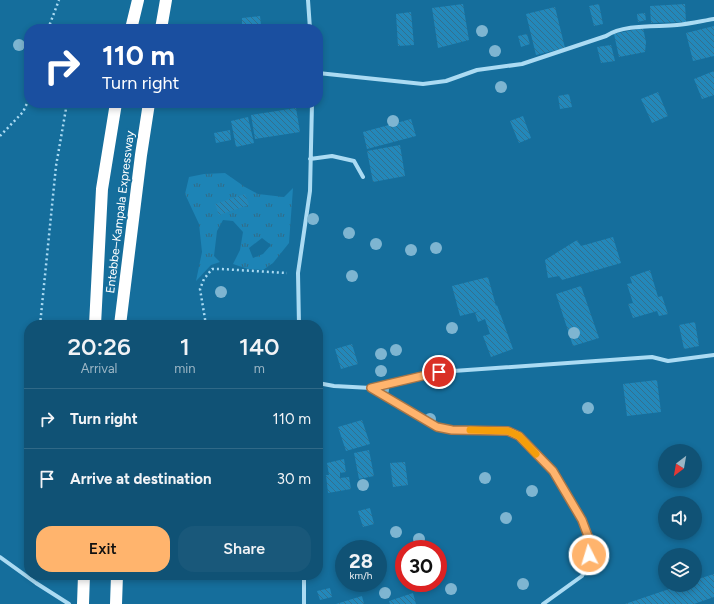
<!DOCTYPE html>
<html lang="en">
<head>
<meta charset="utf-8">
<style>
	body { margin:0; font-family:Figtree,sans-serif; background:#19587a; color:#f1f3f6; height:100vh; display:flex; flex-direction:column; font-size:15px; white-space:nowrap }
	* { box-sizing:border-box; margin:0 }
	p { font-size:13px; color:#9cb6c5 }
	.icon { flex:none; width:22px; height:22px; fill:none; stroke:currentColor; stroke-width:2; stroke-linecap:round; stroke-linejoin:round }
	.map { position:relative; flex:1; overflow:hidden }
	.sheet { position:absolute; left:24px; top:320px; width:299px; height:260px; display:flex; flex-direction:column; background:#105275; border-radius:16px; box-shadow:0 2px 6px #0003 }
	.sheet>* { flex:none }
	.hud { position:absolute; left:24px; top:24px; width:299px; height:84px; border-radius:16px; box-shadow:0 2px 6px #0003; background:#1a4fa0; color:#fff; overflow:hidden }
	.needle { width:26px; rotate:211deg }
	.tools { position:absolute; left:658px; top:444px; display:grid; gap:8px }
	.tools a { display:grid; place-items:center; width:44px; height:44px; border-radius:50%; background:#105275; box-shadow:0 2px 6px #0003; font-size:20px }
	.speed { position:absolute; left:335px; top:540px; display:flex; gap:8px; font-size:20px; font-weight:700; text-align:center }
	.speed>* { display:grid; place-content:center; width:52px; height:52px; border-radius:50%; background:#105275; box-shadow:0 2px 6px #0003; line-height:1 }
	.speed small { font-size:10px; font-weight:400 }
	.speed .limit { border:6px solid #d22; background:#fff; color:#111 }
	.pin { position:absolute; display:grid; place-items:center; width:34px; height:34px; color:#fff; margin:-17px; border:2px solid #fff; border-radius:50%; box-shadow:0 1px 4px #0007 }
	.me { position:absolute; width:44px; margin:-22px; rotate:355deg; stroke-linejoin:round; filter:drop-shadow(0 0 3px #0008) }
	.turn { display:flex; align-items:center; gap:14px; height:84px; padding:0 12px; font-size:18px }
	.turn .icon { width:52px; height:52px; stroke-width:2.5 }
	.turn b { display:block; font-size:28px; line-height:34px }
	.eta { display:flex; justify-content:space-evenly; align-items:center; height:68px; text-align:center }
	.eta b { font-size:24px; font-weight:600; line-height:28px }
	.cta { display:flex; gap:8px; margin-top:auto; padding:8px 12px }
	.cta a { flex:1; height:46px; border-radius:16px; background:#ffb46d; color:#111; font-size:16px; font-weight:600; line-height:46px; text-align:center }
	.cta a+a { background:#19587a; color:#f1f3f6 }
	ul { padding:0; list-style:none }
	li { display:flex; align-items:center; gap:12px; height:60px; padding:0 12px; border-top:1px solid #306987 }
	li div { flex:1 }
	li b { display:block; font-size:15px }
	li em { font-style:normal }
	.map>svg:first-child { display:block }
	.grass { fill:url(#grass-tufts); fill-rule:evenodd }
	.building { fill:url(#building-back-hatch) }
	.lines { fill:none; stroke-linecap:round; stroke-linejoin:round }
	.path { stroke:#abdbf3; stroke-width:2.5; stroke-dasharray:2 3; stroke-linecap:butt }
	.minor { stroke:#abdbf3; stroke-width:4 }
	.motorway { stroke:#fff; stroke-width:12 }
	.tree { fill:#7eb5d1 }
	.route-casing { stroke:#a67547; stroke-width:10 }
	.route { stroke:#ffb46d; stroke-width:7 }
	.slow { stroke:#f59e0b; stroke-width:7 }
	.labels { text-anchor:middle; stroke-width:4; stroke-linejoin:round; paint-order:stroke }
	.street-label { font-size:12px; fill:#fff; stroke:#156e9c }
</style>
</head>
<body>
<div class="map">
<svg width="714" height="604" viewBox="0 0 714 604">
	<defs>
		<pattern id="grass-tufts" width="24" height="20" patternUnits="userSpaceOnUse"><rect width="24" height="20" fill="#1d84b6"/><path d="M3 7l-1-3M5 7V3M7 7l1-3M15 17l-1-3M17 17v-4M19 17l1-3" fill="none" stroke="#326b86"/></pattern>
		<pattern id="building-back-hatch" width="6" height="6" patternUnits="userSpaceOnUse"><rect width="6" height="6" fill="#2388ba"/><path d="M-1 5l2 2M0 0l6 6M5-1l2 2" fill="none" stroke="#33708e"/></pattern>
	</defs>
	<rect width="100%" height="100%" fill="#156e9c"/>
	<path class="grass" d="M 225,173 L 245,187 L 258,194 L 284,197 L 293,188 L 289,243 L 273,263 L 263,270 L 248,269 L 233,264 L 240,250 L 243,232 L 233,221 L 223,220 L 217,231 L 214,256 L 220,262 L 211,265 L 196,281 L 202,252 L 199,224 L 185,194 L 189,177 L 204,174 ZM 262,238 L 271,245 L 263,254 L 253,258 L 249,248 Z"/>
	<path class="building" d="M 463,4 L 469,40 L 438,48 L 432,8 Z
		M 599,4 L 603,24 L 594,26 L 589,6 Z
		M 685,4 L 686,22 L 651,23 L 650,6 Z
		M 555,7 L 565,48 L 536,55 L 526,14 Z
		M 411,12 L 414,45 L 398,46 L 396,14 Z
		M 645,13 L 646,20 L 638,22 L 637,14 Z
		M 260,16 L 261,25 L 242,27 L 242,18 Z
		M 714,26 L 714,56 L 693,61 L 686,33 Z
		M 643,28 L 646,42 L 645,52 L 619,57 L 614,34 Z
		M 527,34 L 530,44 L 521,47 L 518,36 Z
		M 611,45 L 615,61 L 601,63 L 597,47 Z
		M 714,71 L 714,95 L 702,99 L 694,79 Z
		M 658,92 L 668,116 L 652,123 L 641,99 Z
		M 569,94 L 572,107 L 560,109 L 558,96 Z
		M 296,108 L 300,132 L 255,139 L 251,115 Z
		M 523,116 L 531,138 L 519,143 L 510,121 Z
		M 248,117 L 254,143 L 236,147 L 231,121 Z
		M 411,119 L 416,136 L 367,149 L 363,132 Z
		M 230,130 L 231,140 L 216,143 L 214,133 Z
		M 400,145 L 405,176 L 373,182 L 367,151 Z
		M 245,194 L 249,205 L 219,215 L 215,204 Z
		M 613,237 L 621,263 L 562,280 L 559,276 L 548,278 L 545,260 L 577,240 L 581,246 Z
		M 650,270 L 658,297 L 662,296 L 668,314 L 659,316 L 657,311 L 633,318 L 628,304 L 633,303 L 627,284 L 632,283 L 630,277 Z
		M 488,277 L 496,306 L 497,305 L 513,349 L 491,357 L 483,336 L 490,334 L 485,319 L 478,322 L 475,313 L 480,311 L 460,316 L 452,286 Z
		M 581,286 L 599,338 L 573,346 L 556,294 Z
		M 695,322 L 699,346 L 684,349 L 679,325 Z
		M 352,344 L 358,364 L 341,369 L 335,349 Z
		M 657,380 L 661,412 L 627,416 L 623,384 Z
		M 362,420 L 370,444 L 346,451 L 338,427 Z
		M 369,450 L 374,476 L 359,479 L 354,453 Z
		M 344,459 L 346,472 L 340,473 L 340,478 L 349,477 L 351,489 L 328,493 L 326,475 L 329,475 L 327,463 Z
		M 405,462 L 408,485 L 393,487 L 390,463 Z
		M 370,508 L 374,524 L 363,527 L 358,511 Z
		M 425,546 L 426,549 L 416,549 Z
		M 404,552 L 404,562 L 401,553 Z
		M 714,574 L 714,597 L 694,604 L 625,604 L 681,585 L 695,585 L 695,580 Z
		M 330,588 L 332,597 L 320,600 L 317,591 Z
		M 413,593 L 416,604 L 390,604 L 389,601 Z
		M 362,596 L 364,604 L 336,604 Z"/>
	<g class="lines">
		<path class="path" d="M 48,29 L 59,0
			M 0,136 L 23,112 L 29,99
			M 40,325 L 56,166 L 67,103
			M 206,325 L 200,289 L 204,279 L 212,269 L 221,269 L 287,273"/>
		<path class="minor" d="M 308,0 L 310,29
			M 318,73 L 423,84 L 446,81 L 477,70 L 522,64 L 606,36 C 624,24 656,27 677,25 C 689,24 702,21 714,19
			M 310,159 L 332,156 L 354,161 L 363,177
			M 299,325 L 298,273 L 310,191 L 312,103
			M 318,383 L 334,386 L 371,388 L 437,427 L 452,430 L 508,431 L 519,436 L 553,471 L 582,520 L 591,544 L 587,565 L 582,576 L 543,604
			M 371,388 L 439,372 L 652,357 L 668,361 L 714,355
			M 0,557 L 36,583 L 69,604
			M 304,575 L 304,604"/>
		<path class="motorway" d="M 131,29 L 138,0
			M 161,29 L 166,0
			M 95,325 L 102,189 L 116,103
			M 120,325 L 141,155 L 149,103
			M 83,604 L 84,575
			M 116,604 L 117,575"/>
	</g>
	<g class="tree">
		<circle cx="482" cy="31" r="6"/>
		<circle cx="19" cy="45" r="6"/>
		<circle cx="495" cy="51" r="6"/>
		<circle cx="501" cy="87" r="6"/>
		<circle cx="393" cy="121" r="6"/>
		<circle cx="313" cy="219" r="6"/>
		<circle cx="349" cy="233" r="6"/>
		<circle cx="376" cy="244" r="6"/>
		<circle cx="436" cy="248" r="6"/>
		<circle cx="411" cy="250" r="6"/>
		<circle cx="352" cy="276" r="6"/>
		<circle cx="221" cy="292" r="6"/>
		<circle cx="452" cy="328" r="6"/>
		<circle cx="574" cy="333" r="6"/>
		<circle cx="396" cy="350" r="6"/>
		<circle cx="381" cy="354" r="6"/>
		<circle cx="381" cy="371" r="6"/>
		<circle cx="383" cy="390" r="6"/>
		<circle cx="588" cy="408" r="6"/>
		<circle cx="430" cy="419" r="6"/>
		<circle cx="485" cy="478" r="6"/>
		<circle cx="363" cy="485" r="6"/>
		<circle cx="532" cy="491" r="6"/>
		<circle cx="506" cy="518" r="6"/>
		<circle cx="396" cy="532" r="6"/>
		<circle cx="419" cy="539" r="6"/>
		<circle cx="523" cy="584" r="6"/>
		<circle cx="451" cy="589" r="6"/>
		<circle cx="385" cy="593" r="6"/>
	</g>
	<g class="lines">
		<g class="route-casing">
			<path id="route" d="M 439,372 L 371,388 L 437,427 L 452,430 L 508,431 L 519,436 L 553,471 L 582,520 L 591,544 L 589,555"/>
		</g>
		<use href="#route" class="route"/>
		<path class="slow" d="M 470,430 L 508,431 L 519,436 L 536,454"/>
	</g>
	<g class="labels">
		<g class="street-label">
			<text transform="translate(120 212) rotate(-83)" y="4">Entebbe–Kampala Expressway</text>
		</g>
	</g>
</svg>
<div class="tools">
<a><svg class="needle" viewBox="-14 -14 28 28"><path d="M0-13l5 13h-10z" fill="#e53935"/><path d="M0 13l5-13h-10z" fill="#9cb6c5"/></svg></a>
<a><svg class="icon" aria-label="sound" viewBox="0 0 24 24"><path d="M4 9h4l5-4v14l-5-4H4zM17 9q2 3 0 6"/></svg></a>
<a><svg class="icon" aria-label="layers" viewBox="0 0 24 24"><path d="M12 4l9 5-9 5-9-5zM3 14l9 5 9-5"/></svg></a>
</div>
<div class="speed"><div>28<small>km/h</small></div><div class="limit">30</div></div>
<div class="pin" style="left:439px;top:372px;background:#d93025"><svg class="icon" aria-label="arrive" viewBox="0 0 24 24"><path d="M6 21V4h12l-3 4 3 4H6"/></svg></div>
<svg class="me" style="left:589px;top:555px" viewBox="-20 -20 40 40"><circle r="17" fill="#ffb46d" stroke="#fff" stroke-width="3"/><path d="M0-11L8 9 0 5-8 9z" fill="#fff"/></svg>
<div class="hud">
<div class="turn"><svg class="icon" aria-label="right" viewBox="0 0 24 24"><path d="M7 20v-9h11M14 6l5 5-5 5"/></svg><div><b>110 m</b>Turn right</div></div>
</div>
<section class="sheet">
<div class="eta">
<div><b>20:26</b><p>Arrival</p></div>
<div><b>1</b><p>min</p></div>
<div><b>140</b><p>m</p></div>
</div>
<ul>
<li><svg class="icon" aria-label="right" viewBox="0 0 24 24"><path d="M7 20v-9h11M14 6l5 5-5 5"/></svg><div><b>Turn right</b></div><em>110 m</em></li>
<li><svg class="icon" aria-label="arrive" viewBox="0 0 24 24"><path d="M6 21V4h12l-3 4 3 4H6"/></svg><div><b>Arrive at destination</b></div><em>30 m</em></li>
</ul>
<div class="cta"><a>Exit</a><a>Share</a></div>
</section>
</div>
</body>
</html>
